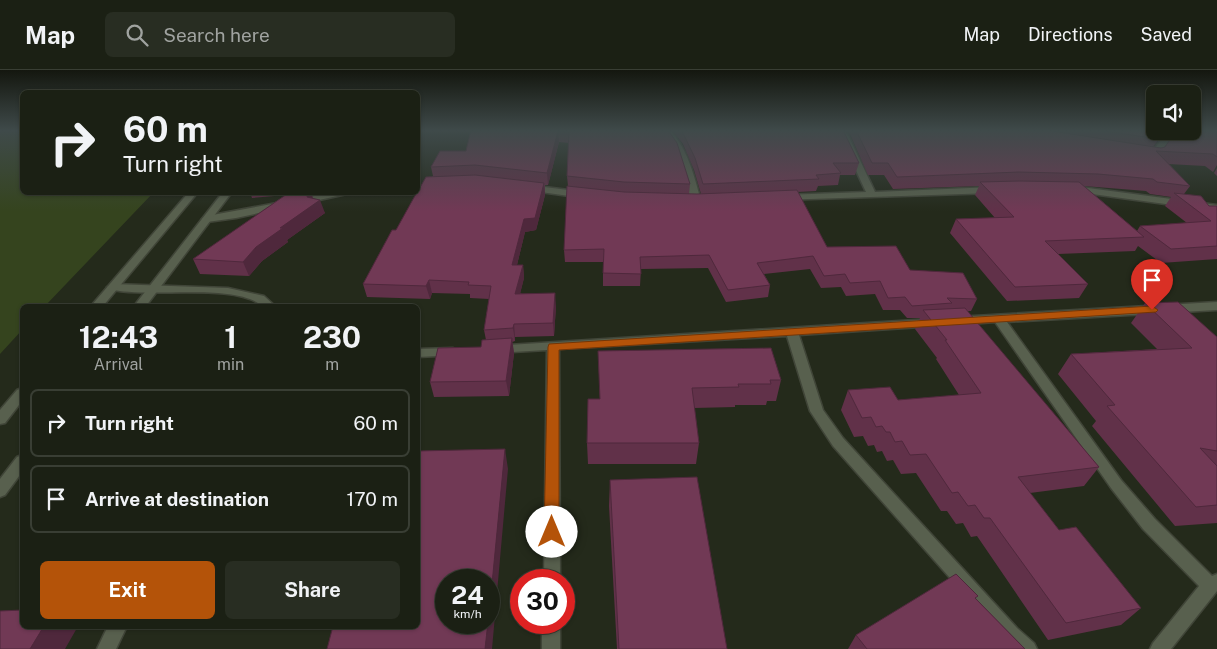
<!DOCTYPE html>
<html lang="en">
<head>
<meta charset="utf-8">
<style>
	body { margin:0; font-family:"Public Sans",sans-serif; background:#282d22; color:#f1f3f6; height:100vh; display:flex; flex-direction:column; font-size:19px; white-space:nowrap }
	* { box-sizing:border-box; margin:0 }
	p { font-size:16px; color:#a0a3a0 }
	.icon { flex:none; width:28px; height:28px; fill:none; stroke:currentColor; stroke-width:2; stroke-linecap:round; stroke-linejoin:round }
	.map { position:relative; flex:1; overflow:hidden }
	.sheet { position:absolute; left:20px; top:234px; width:400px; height:325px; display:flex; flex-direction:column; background:#1b2014; border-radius:8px; box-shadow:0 1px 4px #0004,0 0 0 1px #393e34 }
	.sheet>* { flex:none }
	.banner { position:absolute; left:20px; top:20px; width:400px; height:105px; border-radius:8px; box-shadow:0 1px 4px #0004,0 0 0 1px #393e34; background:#1b2014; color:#f1f3f6; overflow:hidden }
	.controls { position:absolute; left:1146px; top:15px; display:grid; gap:10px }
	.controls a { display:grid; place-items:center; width:55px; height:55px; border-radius:8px; background:#1b2014; box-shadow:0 1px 4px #0004,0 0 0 1px #393e34; font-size:25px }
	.speed { position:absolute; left:435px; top:499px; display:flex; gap:10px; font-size:25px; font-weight:700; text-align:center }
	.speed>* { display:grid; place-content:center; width:65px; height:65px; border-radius:50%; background:#1b2014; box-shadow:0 1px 4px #0004,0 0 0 1px #393e34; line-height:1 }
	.speed small { font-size:12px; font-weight:400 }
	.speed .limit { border:8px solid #d22; background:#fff; color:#111 }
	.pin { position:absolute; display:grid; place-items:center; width:42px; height:42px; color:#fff; margin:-51px -21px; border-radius:50% 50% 50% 0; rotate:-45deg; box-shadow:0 0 5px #0007 }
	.pin .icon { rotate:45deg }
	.me { position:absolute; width:55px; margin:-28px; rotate:0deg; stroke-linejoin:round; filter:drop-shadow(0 0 4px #0008) }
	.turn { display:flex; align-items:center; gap:18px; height:105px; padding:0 20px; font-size:22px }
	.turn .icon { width:65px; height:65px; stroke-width:2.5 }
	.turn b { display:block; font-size:35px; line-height:42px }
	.eta { display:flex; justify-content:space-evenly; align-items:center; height:85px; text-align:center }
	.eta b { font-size:30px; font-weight:700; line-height:35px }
	.action { display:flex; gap:10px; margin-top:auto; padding:10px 20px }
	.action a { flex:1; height:58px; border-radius:8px; background:#b45309; color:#fff; font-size:20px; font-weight:700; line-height:58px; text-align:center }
	.action a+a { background:#282d22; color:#f1f3f6 }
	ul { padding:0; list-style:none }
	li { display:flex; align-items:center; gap:15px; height:68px; margin:0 10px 8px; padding:0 10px; border:2px solid #393e34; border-radius:8px }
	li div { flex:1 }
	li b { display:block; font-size:19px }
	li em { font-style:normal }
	header { display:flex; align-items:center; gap:30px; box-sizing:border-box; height:70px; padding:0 25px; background:#1b2014; border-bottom:1px solid #393e34 }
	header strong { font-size:24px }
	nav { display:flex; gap:28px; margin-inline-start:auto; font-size:18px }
	.search { width:350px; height:45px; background:#282d22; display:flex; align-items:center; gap:12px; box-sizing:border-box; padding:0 18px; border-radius:8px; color:#a0a3a0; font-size:19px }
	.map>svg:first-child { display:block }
	.green { fill:#35441e }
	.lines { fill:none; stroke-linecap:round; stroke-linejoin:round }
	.minor-casing { stroke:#404538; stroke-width:3 }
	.secondary-casing { stroke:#404538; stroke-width:3 }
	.minor { fill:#58604e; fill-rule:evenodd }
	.secondary { fill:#58604e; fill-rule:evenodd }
	.wall { fill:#613149; fill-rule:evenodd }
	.shaded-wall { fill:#4f283c }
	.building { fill:#713955; stroke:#4f283c }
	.route { fill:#b45309; stroke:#753606 }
</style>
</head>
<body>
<header>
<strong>Map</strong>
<div class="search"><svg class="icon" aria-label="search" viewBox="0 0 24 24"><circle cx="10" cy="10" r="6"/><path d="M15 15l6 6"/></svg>Search here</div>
<nav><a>Map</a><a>Directions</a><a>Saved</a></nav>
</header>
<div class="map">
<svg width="1217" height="579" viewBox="0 0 1217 579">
	<rect width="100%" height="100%" fill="#242a1b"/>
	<path class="green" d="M 0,60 L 22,60 L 22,122 L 153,123 L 45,236 L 22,236 L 22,260 L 0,284 Z"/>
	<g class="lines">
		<g class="minor-casing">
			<path id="minor" d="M 662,60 L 670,60 C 688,80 694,105 701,131 L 699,133 L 696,134 L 691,131 L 678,84 Z
				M 835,60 L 843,60 L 848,65 L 875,122 L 993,117 L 998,120 L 993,123 L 780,130 L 780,126 L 783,125 L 866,122 L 840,66 Z
				M 1168,61 L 1176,61 L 1157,87 L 1143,85 L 1143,81 L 1152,82 Z
				M 529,115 L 584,122 L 589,125 L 584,128 L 526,120 L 524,118 Z
				M 1073,116 L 1217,135 L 1217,141 L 1070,121 L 1068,119 Z
				M 336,122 L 356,122 L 236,148 L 207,152 L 202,149 L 207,146 Z
				M 113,214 L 228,218 L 264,226 L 275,236 L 262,236 C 235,212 147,229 109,219 L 107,217 Z
				M 1217,232 L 1217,240 L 1007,252 L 1121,410 L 1155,449 L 1212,506 L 1217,504 L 1217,521 L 1171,579 L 1150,579 L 1153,573 L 1199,516 L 1143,459 L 1111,418 L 995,252 L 957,255 L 951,251 L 957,247 Z
				M 932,249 L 936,250 L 938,253 L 936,256 L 799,265 L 823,340 L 843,368 L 1017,558 L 1034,573 L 1037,579 L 1014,579 L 1005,570 L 833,376 L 810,341 L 787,266 L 559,279 L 560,510 L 544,510 L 547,280 L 496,283 L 492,282 L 490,279 L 492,276 Z
				M 453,278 L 459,282 L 457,285 L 418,287 L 418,279 Z
				M 542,552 L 560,552 L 560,579 L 542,579 Z
				M 108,556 L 127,556 L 116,579 L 97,579 Z"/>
		</g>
		<g class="secondary-casing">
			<path id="secondary" d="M 189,122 L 198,122 L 103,236 L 91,236 Z
				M 223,122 L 232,122 L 146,236 L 134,236 Z
				M 22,318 L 22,331 L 5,353 L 0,354 L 0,340 L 17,320 Z
				M 22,385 L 22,402 L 5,425 L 0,427 L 0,409 L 17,387 Z"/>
		</g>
		<use href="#minor" class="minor"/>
		<use href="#secondary" class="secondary"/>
	</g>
	<path class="wall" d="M 471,60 L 668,60 L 690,114 L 689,124 L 701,124 L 694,100 L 683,74 L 672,60 L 843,60 L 859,93 L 855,105 L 840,105 L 838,115 L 818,116 L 816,121 L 797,122 L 827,177 L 910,200 L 977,229 L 971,241 L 967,241 L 1099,397 L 1084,416 L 1030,423 L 1059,460 L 1141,538 L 1121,555 L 1048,570 L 977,466 L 971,467 L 963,453 L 956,454 L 947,441 L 941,441 L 916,403 L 901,404 L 893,390 L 887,391 L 882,381 L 877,382 L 874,375 L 868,376 L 863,366 L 854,367 L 841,340 L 848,320 L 898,330 L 959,325 L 936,289 L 937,288 L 915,259 L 920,248 L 907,248 L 900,240 L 883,240 L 875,224 L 846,226 L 841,217 L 821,218 L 810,199 L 764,204 L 770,215 L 768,227 L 726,232 L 708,198 L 641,199 L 640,216 L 603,216 L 603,192 L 565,192 L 564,180 L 568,116 L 567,106 L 569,73 L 559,72 L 548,115 L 545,115 L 545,125 L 536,160 L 525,162 L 517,195 L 523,195 L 524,208 L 520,223 L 556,236 L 554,266 L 515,267 L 515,271 L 512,272 L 514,283 L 509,326 L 434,327 L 430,312 L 481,277 L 486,270 L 484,260 L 489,229 L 470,228 L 470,224 L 432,223 L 430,229 L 367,227 L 363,214 L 396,160 L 433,106 L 431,97 L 466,81 Z
		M 845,60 L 1155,60 L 1165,61 L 1153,77 L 1161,78 L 1217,60 L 1217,95 L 1213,102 L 1205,96 L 1168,94 L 1190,116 L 1184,124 L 1209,136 L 1217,136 L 1217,189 L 1161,193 L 1138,176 L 1135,181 L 1058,184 L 1088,214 L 1079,228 L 1007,231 L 950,163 L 956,149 L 995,148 L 975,125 L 979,116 L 893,119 L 884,105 L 868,105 L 850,64 ZM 1084,116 L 1146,121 L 1150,124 L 1171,127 L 1165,136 L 1187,153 L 1140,156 L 1137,161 Z
		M 1217,98 L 1217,106 L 1214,103 Z
		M 250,122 L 318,122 L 317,124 L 312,125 L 311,123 L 313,128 L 325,143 L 287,170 L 288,172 L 262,191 L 249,206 L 200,204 L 193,189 L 286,125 L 252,128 Z
		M 1145,233 L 1217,267 L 1217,453 L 1175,456 L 1092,356 L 1096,351 L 1058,304 L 1071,284 L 1157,279 L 1131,253 Z
		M 598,281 L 781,310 L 776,331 L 767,331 L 766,335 L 735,335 L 735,337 L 694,338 L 699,373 L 696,394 L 588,394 L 587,373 L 600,329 Z
		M 610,410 L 727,579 L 617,579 L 609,436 Z
		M 976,529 L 1025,579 L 848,579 L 856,565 Z"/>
	<path class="shaded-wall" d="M 558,61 L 559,72 L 548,115 L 547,103 Z
		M 1164,61 L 1165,61 L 1151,80 L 1158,69 Z
		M 544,113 L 545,125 L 536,160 L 525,162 L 514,207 L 512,195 L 524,149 Z
		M 309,122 L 311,122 L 314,133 L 320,130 L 325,143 L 287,170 L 288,172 L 262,191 L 249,206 L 243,192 L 256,177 L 280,158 L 307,127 Z
		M 311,122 L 318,122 L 317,124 L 312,125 Z
		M 523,195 L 524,208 L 517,237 L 515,224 Z
		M 429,210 L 432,223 L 430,229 L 426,216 Z
		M 555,223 L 556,236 L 554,266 L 553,253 Z
		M 514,254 L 515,267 L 515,271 L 513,258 Z
		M 512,268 L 514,283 L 509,326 L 506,311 Z
		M 505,379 L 508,399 L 492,579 L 485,579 L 488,552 L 489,552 L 489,545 Z
		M 44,556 L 75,556 L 77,558 L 65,579 L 30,579 Z"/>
	<path class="building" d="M 471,60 L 668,60 L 677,73 L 690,114 L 624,112 L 567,106 L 569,62 L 558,61 L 547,103 L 475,95 L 431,97 L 440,81 L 466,81 Z
		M 681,60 L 843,60 L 859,93 L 833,93 L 841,103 L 816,105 L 819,109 L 703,114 L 695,88 L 683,63 Z
		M 856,60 L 1046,60 L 1161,78 L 1165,77 L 1176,61 L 1192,61 L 1192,60 L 1217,60 L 1217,87 L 1213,84 L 1156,81 L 1190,116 L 1157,112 L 1153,109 L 1098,104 L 1019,102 L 897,107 L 888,93 L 872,93 Z
		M 1099,60 L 1155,60 L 1155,61 L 1164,61 L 1158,69 Z
		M 475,105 L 544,113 L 535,148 L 524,149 L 512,195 L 523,195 L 515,224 L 555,223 L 553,253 L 514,254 L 513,258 L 484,260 L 491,216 L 468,215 L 469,212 L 429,210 L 426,216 L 363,214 L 392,160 L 396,160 L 417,122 L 418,122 L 418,121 L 426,107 Z
		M 1020,111 L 1079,112 L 1144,167 L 1045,171 L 1088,214 L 1015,217 L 956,149 L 1014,147 L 980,112 Z
		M 567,116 L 624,122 L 697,124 L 797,120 L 827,177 L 896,176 L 910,200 L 963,203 L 977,229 L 947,228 L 952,233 L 912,236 L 905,227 L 888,228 L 880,211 L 850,213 L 845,204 L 824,206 L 813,186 L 757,193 L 770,215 L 728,220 L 709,185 L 640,187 L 641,204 L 603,203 L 604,179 L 564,180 Z
		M 296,122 L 309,122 L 307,127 L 320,130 L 280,158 L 283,158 L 256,177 L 243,192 L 193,189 L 287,124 Z
		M 1174,123 L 1201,126 L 1209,136 L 1217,136 L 1217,176 L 1171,179 L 1140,156 L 1211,151 Z
		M 1178,232 L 1217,267 L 1217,381 L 1200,378 L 1217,396 L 1217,435 L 1196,437 L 1107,336 L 1115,335 L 1071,284 L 1192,278 L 1145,233 Z
		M 965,238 L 1099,397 L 1018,407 L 1059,460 L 1076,457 L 1141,538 L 1066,553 L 990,448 L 984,448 L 975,435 L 968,436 L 958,422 L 952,423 L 926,384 L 910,385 L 902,371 L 895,372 L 890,362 L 886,362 L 882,356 L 876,357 L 871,347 L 862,348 L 848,320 L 890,317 L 898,330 L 981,323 L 945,270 L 947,270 L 923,240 Z
		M 512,268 L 506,311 L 430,312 L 438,278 L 481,277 L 482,270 Z
		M 771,278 L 781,310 L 770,310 L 771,314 L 738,314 L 739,317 L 692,318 L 699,373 L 587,373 L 588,329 L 600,329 L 598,281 Z
		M 505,379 L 489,545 L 489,510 L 446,510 L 446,552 L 488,552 L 485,579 L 327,579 L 333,556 L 418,556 L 418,381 Z
		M 697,407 L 727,579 L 619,579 L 610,410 Z
		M 956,504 L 978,526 L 975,528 L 1025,579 L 867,579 L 856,565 Z
		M 22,540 L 22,556 L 44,556 L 30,579 L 0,579 L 0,541 Z"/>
	<linearGradient id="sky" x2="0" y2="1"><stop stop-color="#14170f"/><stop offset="0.43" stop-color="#3f4a4a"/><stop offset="1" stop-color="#3f4a4a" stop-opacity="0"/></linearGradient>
	<rect width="1217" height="141" fill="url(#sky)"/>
	<path class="route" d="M 1152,236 L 1158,240 L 1156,242 L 559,280 L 559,462 L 557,467 L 552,469 L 546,467 L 544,462 L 548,277 L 549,274 Z"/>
</svg>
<div class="controls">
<a><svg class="icon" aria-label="sound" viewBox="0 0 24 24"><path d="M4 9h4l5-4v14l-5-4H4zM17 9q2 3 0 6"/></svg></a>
</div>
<div class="speed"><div>24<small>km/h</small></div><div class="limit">30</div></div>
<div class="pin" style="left:1152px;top:240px;background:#d93025"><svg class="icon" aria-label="arrive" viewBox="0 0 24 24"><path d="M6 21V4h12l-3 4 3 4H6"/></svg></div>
<svg class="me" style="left:552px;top:462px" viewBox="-20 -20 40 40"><circle r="19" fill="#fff"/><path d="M0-13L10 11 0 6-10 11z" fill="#b45309"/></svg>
<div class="banner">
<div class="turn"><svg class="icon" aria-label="right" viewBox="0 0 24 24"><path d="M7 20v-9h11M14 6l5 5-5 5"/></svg><div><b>60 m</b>Turn right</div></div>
</div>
<section class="sheet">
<div class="eta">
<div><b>12:43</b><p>Arrival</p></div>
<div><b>1</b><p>min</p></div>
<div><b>230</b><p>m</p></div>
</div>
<ul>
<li><svg class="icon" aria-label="right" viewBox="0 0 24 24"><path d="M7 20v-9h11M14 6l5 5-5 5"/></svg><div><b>Turn right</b></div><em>60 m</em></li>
<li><svg class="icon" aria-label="arrive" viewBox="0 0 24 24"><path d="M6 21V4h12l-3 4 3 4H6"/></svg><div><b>Arrive at destination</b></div><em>170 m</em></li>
</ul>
<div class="action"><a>Exit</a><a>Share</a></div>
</section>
</div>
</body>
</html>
